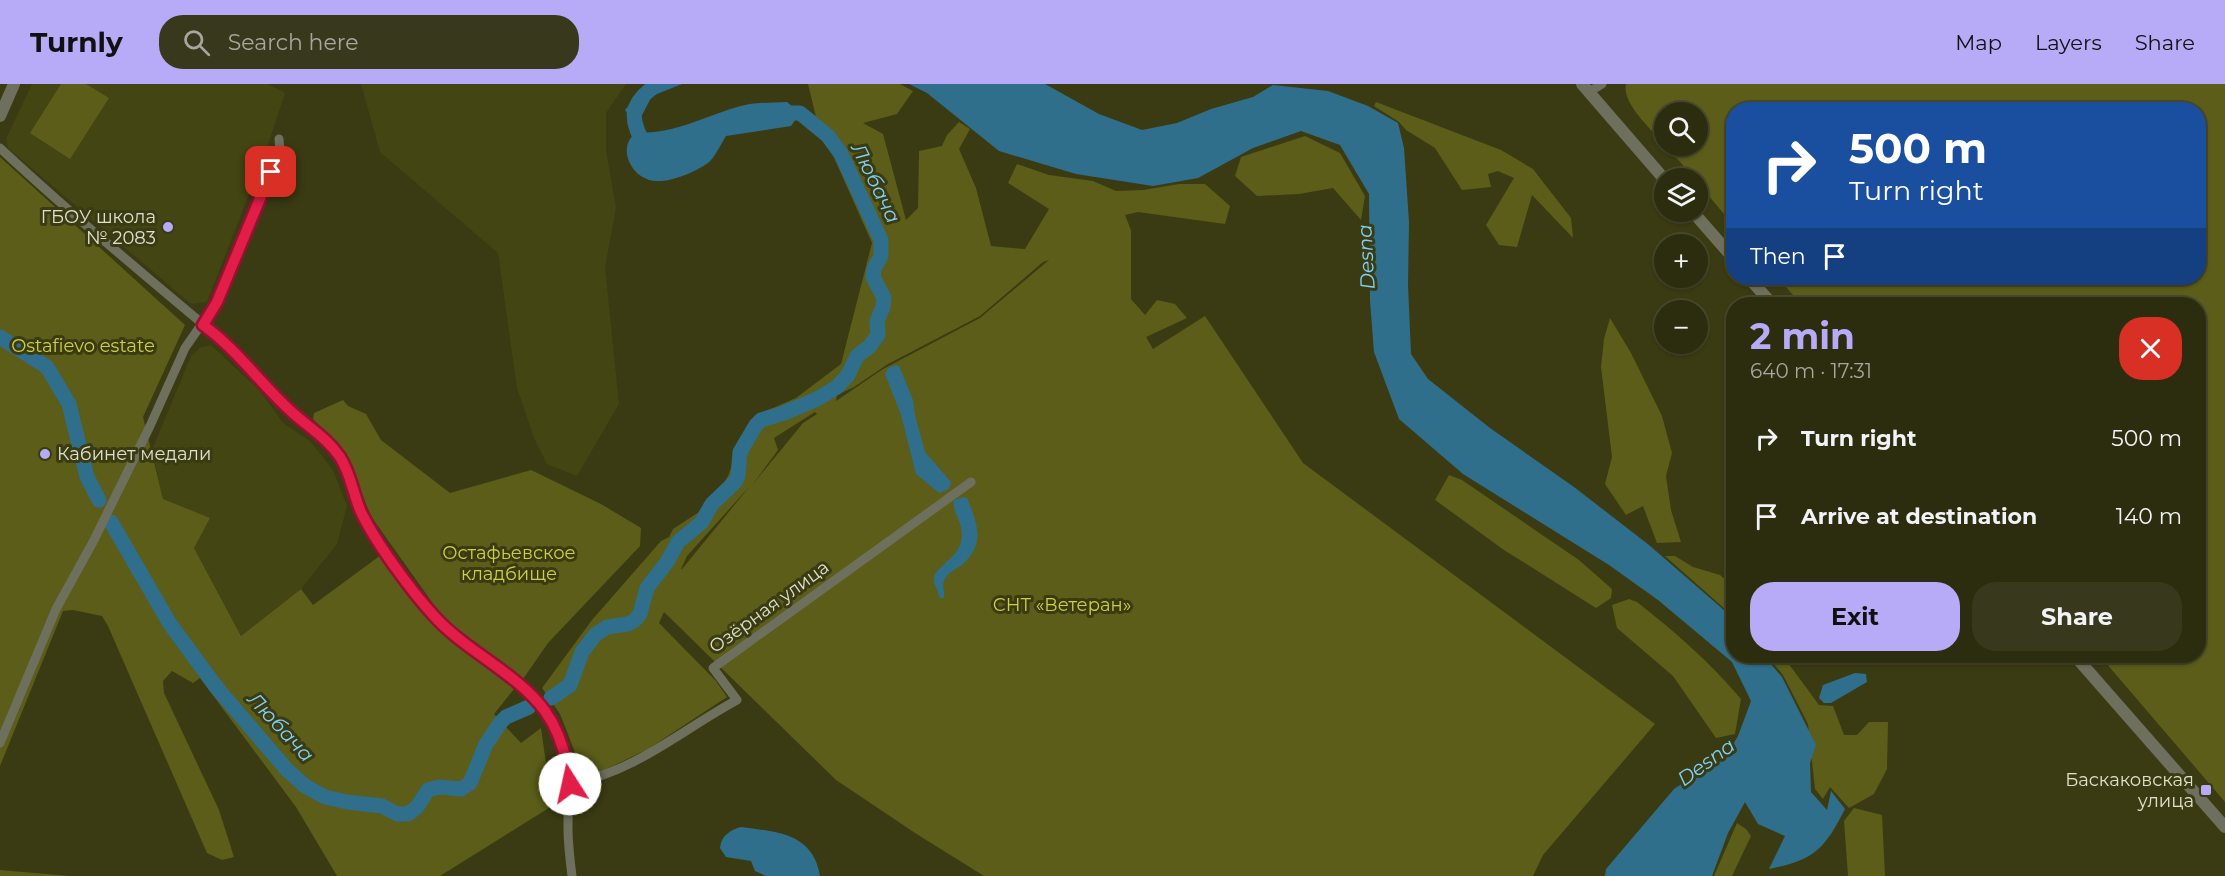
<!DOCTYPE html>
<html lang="en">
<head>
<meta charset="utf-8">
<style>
	body { margin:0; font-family:Montserrat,sans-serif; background:#38381c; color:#f1f3f6; height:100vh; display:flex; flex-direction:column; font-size:22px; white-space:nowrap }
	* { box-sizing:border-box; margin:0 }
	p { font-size:20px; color:#a6a79e }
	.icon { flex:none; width:33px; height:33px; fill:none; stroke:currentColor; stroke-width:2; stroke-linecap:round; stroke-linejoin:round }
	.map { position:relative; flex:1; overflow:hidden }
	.panel { position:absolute; left:1726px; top:213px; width:480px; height:366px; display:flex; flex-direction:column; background:#2c2c0e; border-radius:24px; box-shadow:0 2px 4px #0004,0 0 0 2px #48482e }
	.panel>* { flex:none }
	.hud { position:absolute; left:1726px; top:18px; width:480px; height:183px; border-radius:24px; box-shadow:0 2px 4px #0004,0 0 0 2px #48482e; background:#1a4fa0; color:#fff; overflow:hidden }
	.buttons { position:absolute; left:1654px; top:18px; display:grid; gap:12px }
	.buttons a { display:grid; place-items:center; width:54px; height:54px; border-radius:50%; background:#2c2c0e; box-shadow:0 2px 4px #0004,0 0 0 2px #48482e; font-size:30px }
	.pin { position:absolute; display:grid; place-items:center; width:51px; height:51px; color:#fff; margin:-26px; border-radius:12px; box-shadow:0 3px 9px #0006 }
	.me { position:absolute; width:66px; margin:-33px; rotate:350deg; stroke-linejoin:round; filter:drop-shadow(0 0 4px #0008) }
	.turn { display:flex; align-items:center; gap:21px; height:126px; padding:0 24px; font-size:27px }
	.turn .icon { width:78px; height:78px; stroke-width:2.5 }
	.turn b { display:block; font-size:42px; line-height:51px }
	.then { display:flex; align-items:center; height:57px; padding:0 24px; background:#0003; gap:12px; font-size:22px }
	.round { display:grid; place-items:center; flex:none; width:63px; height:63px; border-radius:24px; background:#38381c }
	.headline { display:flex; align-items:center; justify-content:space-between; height:102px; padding:0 24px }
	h1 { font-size:36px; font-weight:700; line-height:45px; color:#b7abf8 }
	.cta { display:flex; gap:12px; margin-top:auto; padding:12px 24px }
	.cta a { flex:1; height:69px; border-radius:24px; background:#b7abf8; color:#111; font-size:24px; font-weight:700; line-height:69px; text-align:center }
	.cta a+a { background:#38381c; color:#f1f3f6 }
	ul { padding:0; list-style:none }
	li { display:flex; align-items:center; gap:18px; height:78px; padding:0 24px }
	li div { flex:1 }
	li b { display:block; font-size:22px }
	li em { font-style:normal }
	header { display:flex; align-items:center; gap:36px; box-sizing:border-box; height:84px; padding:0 30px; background:#b7abf8; color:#111 }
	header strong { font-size:28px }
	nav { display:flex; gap:33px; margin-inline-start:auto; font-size:21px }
	.search { width:420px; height:54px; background:#38381c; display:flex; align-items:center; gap:15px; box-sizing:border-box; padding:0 21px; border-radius:24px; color:#a6a79e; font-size:22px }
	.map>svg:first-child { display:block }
	.built { fill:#434512 }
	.green { fill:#5b5d19; fill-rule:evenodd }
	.water { fill:#306f8b }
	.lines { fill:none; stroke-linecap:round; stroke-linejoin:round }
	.river { stroke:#306f8b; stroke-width:15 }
	.minor { stroke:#6e6f5d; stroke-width:9 }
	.tertiary { stroke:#6e6f5d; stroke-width:12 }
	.route-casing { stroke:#92132f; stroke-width:15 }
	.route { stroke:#e11d48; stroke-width:10 }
	.poi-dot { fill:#b7abf8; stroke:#3a3b12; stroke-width:2 }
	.labels { text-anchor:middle; stroke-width:6; stroke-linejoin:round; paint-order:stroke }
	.poi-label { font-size:18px; fill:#dee0ca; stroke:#3a3b12; text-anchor:end }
	.park-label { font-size:18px; fill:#cdd03f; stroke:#3a3b12 }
	.street-label { font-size:18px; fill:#dee0ca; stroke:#3a3b12 }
	.water-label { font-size:20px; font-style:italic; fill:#7fd0f7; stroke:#3a3b12 }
</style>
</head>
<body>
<header>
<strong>Turnly</strong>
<div class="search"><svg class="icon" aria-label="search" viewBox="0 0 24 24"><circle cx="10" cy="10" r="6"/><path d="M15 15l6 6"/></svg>Search here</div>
<nav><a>Map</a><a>Layers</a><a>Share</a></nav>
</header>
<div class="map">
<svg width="2225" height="792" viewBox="0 0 2225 792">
	<rect width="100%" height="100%" fill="#3a3b12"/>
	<path class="built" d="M 32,0 L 268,0 L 285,9 L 267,64 L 207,218 L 191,220 L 8,64 L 6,55 Z
		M 361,0 L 626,0 L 606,29 L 606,66 L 616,124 L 605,183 L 619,320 L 577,392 L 547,380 L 534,354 L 517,304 L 498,169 L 380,68 Z
		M 211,261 L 260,307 L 283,339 L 310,357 L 333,386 L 347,422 L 337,460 L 301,505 L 241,552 L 194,464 L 163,415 L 152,366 L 191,272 L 201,263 Z"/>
	<path class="green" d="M 61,0 L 86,0 L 109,14 L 70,75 L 30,49 Z
		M 808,0 L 900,0 L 913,7 L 897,30 L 863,39 L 883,50 L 906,136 L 918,124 L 919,67 L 942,62 L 947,51 L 959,38 L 970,45 L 959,65 L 976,104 L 991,162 L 1025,165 L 1049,125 L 1008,99 L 1017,80 L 1049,91 L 1093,97 L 1116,107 L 1143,106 L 1179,100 L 1205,100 L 1230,122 L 1225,140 L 1138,128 L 1125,131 L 1131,146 L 1131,215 L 1145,231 L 1157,216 L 1175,220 L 1187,234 L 1146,253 L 1153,265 L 1205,232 L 1303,379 L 1655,640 L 1543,771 L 1533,792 L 984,792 L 915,749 L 836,696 L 664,528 L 659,539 L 716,597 L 727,613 L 648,665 L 598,689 L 580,681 L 560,630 L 542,604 L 592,536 L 661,457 L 669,453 L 673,445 L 699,428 L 716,412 L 728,392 L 745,346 L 759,330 L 796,314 L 841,280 L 872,159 L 816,33 ZM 1049,176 L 980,234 L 883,285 L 836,317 L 837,311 L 854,303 L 888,280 L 980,232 L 1043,178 ZM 815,328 L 817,330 L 803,339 L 753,400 L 778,366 L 774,354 ZM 750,402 L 682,485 L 681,485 L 687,472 Z
		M 1626,0 L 2225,0 L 2225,718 L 2100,572 L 2199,572 L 2199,220 L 1801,220 L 1778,194 L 2199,194 L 2199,26 L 1734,26 L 1734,142 L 1698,99 L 1698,94 L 1694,94 L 1666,62 L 1698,62 L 1698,28 L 1665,28 L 1665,61 C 1653,47 1621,19 1626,0 Z
		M 1376,18 L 1501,66 L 1533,85 L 1571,134 L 1573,154 L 1532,111 L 1517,163 L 1499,161 L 1486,141 L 1514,94 L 1498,87 L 1488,90 L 1491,103 L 1462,106 L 1435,64 L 1406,46 L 1399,38 L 1374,22 Z
		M 1305,52 L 1340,69 L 1365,112 L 1361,136 L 1333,104 L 1299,110 L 1257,112 L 1235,92 L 1241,73 Z
		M 0,73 L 185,241 L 143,333 L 163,415 L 210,434 L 194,464 L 241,552 L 301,505 L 313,521 L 381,471 L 430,537 L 446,552 L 514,605 L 494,630 L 521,659 L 541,644 L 552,722 L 440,792 L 337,792 L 296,723 L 200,594 L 193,599 L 172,587 L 163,597 L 164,609 L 219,726 L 234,773 L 222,776 L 207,769 L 108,542 L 102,532 L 73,526 L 63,527 L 0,682 Z
		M 1610,234 L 1631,269 L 1662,332 L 1672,369 L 1666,392 L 1671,426 L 1681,458 L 1657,459 L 1643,422 L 1626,431 L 1605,400 L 1612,373 L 1601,283 L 1604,255 Z
		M 343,316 L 348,322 L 366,330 L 381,356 L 450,409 L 531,386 L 601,420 L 641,444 L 640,462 L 548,559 L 523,595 L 455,543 L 439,528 L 375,438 C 362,418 359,394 347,373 C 339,358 325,348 313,335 L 314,329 Z
		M 1449,391 L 1462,396 L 1579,476 L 1612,505 L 1611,514 L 1596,524 L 1504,466 L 1435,416 Z
		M 1665,472 L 1675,472 L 1693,483 L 1720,491 L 1734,503 L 1734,533 Z
		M 1629,515 L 1637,518 C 1675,548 1710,578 1741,615 L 1735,650 L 1716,654 L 1673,592 L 1617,544 L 1612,521 Z
		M 1767,572 L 1783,572 L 1819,621 L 1833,622 L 1844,651 L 1857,651 L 1869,638 L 1888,638 L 1887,685 L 1874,710 L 1849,724 L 1830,703 L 1823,715 L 1815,705 L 1808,640 L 1783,591 Z
		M 1854,724 L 1882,731 L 1885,792 L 1848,792 L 1844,737 Z
		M 1737,739 L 1746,745 L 1751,752 L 1732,792 L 1714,792 Z
		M 0,786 L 70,792 L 0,792 Z"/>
	<path class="water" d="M 648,0 L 682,0 L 652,12 L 641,33 L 633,37 L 625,26 Z
		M 909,0 L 1045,0 L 1099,30 L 1142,46 L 1177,39 L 1211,25 L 1253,13 L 1273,1 L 1328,7 L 1368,22 L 1398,39 L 1404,64 L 1409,138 L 1408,201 L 1411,270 L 1428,295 L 1490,344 L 1574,403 L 1649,461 L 1733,534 L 1734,572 L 1764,572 L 1782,593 L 1816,661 L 1810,679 L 1811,708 L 1827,726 L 1831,707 L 1845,725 C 1824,766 1814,776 1769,785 L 1785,752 L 1758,740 L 1745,718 L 1728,749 L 1712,792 L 1605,792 L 1606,785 L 1674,705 L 1706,684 L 1724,676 L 1738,652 L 1751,617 L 1732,578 L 1658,516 L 1609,481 L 1463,390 L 1399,335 L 1374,268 L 1370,217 L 1369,110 L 1340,61 L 1301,47 L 1253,64 L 1198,94 L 1153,102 L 1076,90 L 999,67 L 927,9 Z
		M 787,18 L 800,29 L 791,42 L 726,52 C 721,60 715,73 708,79 C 695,88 672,98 656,97 C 632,96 615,63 637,48 C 673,52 710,29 745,21 C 758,18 773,19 787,18 Z
		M 896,281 L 899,282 L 913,316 L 915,331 L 925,368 L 951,398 L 949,405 L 939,409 L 916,390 L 901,331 L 885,290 L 888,284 Z
		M 964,413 L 967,414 C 977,439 986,459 963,480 C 957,485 948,488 945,495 C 941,501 945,507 944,514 L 940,514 L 934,498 L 934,492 C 944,475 966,471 961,443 C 959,433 952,426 954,416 Z
		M 1855,589 L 1866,590 L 1867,598 L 1831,619 L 1824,619 L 1819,614 L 1823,601 Z
		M 741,743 C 777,748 813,749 820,792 L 766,792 L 755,787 L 751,777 L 726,773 L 720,764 C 721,752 730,746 741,743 Z"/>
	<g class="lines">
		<path class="river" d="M 646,64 C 630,36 627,20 658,0
			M 0,253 L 47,283 L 69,320 L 87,393 L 99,416
			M 111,438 L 170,540 L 217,604 L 287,686 L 305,702 L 325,713 L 347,718 L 382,722 L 397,730 L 408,730 L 417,723 L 428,706 L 439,703 L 461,705 L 470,699 L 486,660 L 501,638 L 506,633 L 529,623
			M 551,614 L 570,601 L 582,568 L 595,551 L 607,543 L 628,540 L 635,536 L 640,530 L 647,504 L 667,478 L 678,458 L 701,439 L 712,420 L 735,398 L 738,392 L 740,368 L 756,341 L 761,336 L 784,329 L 817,315 L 837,303 L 848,291 L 857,272 L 869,263 L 878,251 L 877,237 L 883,223 L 884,214 L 873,193 L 874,185 L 881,172 L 881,156 L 841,70 L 828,52 L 800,29 L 780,29"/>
		<path class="minor" d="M 1589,8 L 1602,0
			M 0,64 C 70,129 143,190 216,251 C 237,268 254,290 273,310 C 291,328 315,342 331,361 C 349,382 351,407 363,431 C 380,463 410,507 435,534 C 473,573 534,597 557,649 C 572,682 568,709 568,744 C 568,760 570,776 572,792
			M 0,659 L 56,525 L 93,458 L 150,342 L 185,264 L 217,218 L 280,67 L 279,55
			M 570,700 C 637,687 680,647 737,616 L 713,584 L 971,398"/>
		<path class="tertiary" d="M 1582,0 L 1665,96
			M 0,32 L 14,0
			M 1693,128 L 1734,175
			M 1749,194 L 1772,220
			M 2075,572 L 2225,743"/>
	</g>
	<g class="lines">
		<g class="route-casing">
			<path id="route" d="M 271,88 L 217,218 L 203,241 C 238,266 262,302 294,330 C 310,344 328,355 340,373 C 351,390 353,410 361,428 C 376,459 411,507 435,533 C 467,568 517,589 545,627 C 560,648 567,674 570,700"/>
		</g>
		<use href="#route" class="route"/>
	</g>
	<g class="poi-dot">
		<circle cx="168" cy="143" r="6"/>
		<circle cx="45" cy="370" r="6"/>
		<rect x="2200" y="700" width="12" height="12" rx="3"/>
	</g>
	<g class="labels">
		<g class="poi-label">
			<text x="156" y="139">ГБОУ школа<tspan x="156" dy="21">№ 2083</tspan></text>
			<text x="57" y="376" text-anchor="start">Кабинет медали</text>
			<text x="2194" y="702">Баскаковская<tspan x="2194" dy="21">улица</tspan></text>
		</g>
		<g class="park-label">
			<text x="83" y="268">Ostafievo estate</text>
			<text x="509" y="475">Остафьевское<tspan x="509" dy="21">кладбище</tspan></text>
			<text x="1062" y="527">СНТ «Ветеран»</text>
		</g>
		<g class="street-label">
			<text transform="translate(769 523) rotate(-36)" y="6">Озёрная улица</text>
		</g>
		<g class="water-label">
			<text transform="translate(876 99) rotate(64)" y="7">Любача</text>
			<text transform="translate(1366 173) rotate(-93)" y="7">Desna</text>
			<text transform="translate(281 643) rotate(47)" y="7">Любача</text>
			<text transform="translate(1706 678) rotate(-36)" y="7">Desna</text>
		</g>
	</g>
</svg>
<div class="buttons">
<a><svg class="icon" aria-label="search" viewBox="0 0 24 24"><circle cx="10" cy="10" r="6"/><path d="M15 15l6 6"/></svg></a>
<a><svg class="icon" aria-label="layers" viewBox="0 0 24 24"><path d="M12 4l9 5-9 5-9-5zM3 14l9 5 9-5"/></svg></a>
<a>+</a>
<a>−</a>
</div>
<div class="pin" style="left:271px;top:88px;background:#d93025"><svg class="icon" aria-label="arrive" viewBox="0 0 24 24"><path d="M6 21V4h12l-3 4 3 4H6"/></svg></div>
<svg class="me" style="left:570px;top:700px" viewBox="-20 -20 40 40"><circle r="19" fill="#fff"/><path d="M0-13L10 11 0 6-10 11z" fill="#e11d48"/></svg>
<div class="hud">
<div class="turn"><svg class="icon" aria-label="right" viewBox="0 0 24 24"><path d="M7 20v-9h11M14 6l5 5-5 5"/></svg><div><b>500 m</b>Turn right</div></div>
<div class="then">Then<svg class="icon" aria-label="arrive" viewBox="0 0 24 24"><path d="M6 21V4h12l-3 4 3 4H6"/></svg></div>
</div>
<section class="panel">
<div class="headline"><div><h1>2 min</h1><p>640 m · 17:31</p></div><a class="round" style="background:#d93025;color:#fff"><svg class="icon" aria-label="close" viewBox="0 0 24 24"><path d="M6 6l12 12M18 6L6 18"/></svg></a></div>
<ul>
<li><svg class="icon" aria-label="right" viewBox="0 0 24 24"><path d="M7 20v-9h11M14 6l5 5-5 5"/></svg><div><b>Turn right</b></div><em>500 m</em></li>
<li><svg class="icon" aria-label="arrive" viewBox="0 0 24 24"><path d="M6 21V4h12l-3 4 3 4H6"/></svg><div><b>Arrive at destination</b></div><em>140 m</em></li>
</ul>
<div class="cta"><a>Exit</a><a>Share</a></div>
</section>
</div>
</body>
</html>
